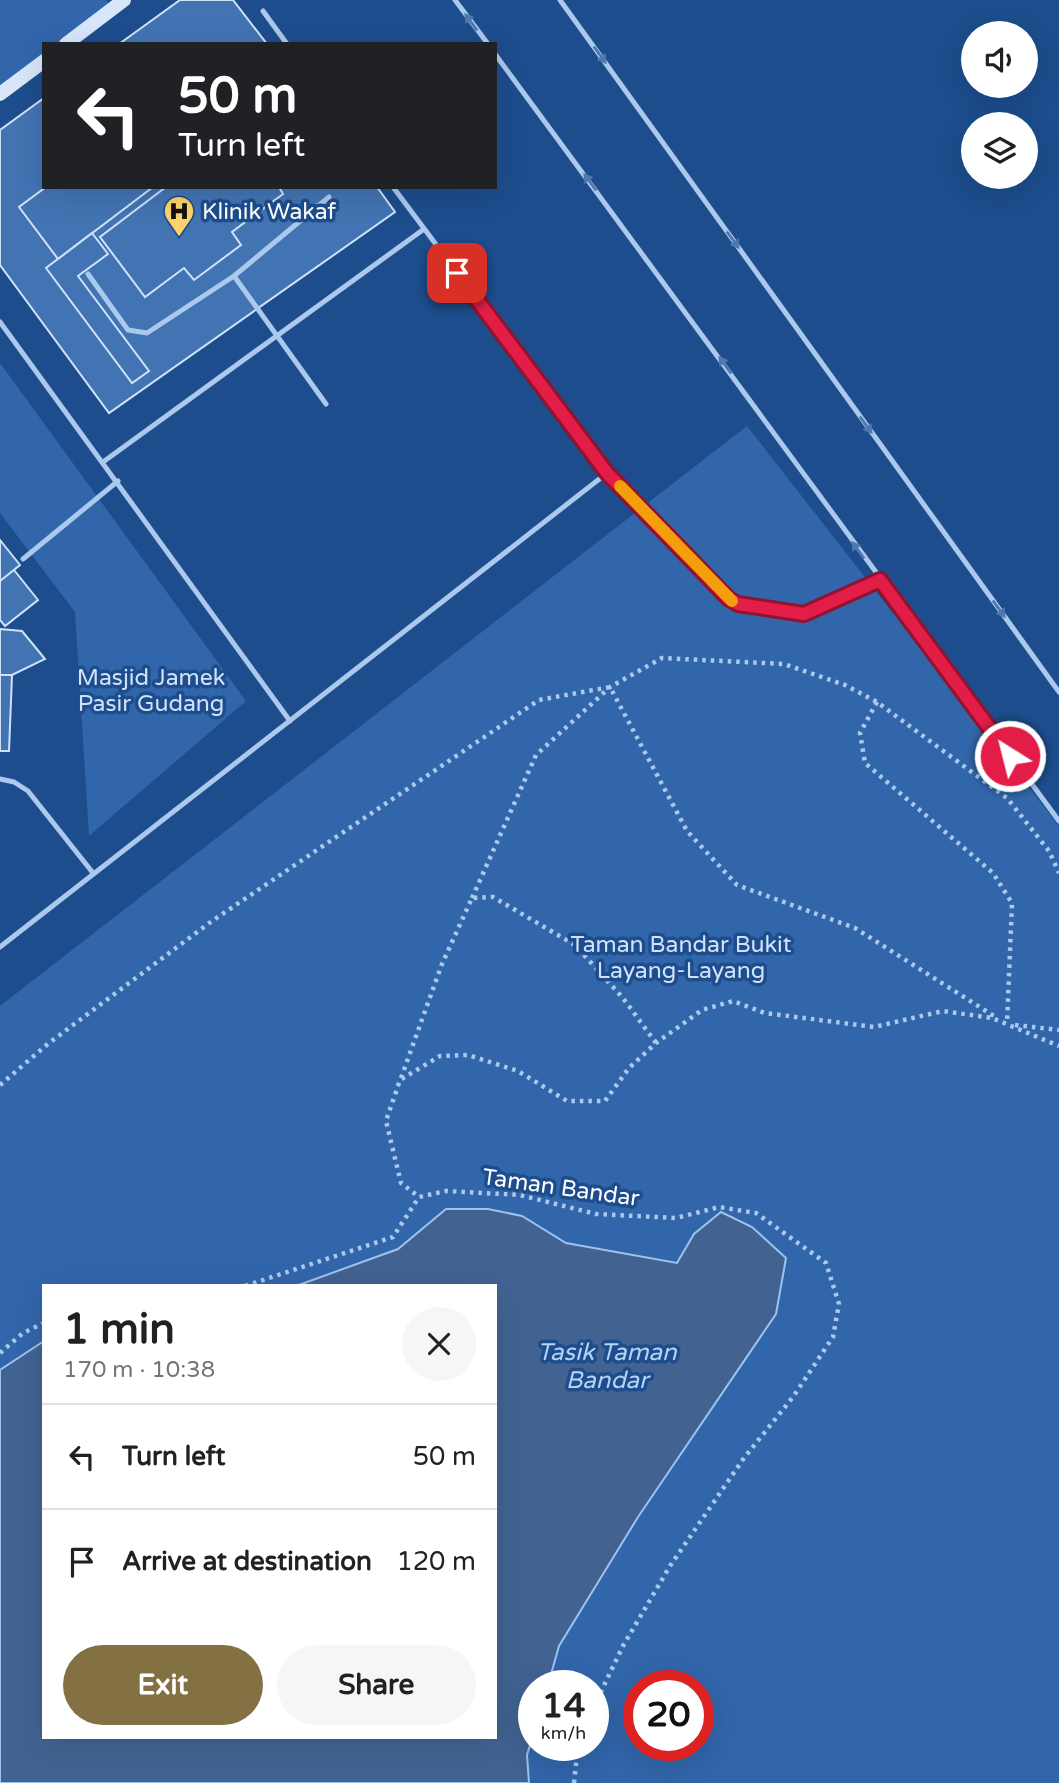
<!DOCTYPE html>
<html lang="en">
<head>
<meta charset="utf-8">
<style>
	body { margin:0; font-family:"Varela Round",sans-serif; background:#f6f6f6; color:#202124; height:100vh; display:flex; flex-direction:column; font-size:26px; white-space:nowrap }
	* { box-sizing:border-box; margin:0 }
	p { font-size:23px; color:#757577 }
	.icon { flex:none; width:38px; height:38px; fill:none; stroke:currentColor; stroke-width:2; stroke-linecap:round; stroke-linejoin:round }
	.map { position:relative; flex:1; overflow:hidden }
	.panel { position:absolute; left:42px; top:1284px; width:455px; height:455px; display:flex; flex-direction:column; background:#fff; border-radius:0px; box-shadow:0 7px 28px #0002 }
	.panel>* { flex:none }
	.banner { position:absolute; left:42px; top:42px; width:455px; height:147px; border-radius:0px; box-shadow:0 7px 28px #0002; background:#202124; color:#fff; overflow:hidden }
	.tools { position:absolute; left:961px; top:21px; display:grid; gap:14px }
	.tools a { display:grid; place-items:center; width:77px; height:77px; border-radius:50%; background:#fff; box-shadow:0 7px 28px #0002; font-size:35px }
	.speed { position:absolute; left:518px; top:1670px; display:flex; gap:14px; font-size:35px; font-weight:700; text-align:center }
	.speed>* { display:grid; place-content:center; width:91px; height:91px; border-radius:50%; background:#fff; box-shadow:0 7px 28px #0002; line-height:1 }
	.speed small { font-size:18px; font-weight:400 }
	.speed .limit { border:10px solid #d22; background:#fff; color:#111 }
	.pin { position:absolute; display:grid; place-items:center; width:60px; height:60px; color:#fff; margin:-30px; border-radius:14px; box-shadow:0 4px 10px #0006 }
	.me { position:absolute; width:77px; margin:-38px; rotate:324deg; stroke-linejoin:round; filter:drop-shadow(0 0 5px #0008) }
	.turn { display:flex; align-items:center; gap:24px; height:147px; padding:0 21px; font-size:32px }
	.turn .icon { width:91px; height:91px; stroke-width:2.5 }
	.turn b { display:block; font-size:49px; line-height:60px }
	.round { display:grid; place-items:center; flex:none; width:74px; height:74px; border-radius:37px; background:#f6f6f6 }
	.headline { display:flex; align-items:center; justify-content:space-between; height:119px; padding:0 21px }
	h1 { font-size:42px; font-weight:800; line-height:52px }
	.action { display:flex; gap:14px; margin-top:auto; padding:14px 21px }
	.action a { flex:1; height:80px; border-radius:42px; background:#837144; color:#fff; font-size:28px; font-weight:800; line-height:80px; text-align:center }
	.action a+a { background:#f6f6f6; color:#202124 }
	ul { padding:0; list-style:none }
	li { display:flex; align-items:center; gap:21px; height:105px; padding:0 21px; border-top:2px solid #e0e0e0 }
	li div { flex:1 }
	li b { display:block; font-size:26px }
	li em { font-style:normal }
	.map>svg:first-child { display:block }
	.green { fill:#3166ab; fill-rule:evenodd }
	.water { fill:#426392; stroke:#9ec2ee; stroke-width:2 }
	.building { fill:#4274b3; stroke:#d0e2f9; stroke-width:2 }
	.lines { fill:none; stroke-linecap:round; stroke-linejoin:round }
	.path { stroke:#abc8ed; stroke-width:4.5; stroke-dasharray:3.5 5; stroke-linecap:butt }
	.service { stroke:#abc8ed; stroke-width:5 }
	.secondary { stroke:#d7e6f9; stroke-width:14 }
	.oneway { fill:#4f78af }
	.route-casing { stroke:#92132f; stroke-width:18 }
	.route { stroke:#e11d48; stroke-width:12 }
	.slow { stroke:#f59e0b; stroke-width:12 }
	.labels { text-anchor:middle; stroke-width:7; stroke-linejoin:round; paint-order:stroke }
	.poi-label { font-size:23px; fill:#fff; stroke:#1d4d8d; text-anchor:start }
	.park-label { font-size:23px; fill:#d0e2f9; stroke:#1d4d8d }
	.street-label { font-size:23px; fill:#fff; stroke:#1d4d8d }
	.water-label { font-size:24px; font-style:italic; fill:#b7d2f4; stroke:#1d4d8d }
</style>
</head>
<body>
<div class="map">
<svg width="1059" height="1783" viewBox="0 0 1059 1783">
	<rect width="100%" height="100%" fill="#1d4d8d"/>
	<path class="green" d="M 0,0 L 106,0 L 113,9 L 66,44 L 44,44 L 44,61 L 0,94 Z
		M 0,363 L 246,701 L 89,836 L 75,612 L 0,513 Z
		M 747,426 L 1059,826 L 1059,1783 L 0,1783 L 0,1006 ZM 44,1286 L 495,1286 L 495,1738 L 44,1738 ZM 534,1685 L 593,1685 L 593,1745 L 534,1745 ZM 639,1685 L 698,1685 L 698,1745 L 639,1745 Z"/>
	<path class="water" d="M 446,1209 L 488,1209 L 522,1216 L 566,1243 L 677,1263 L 694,1234 L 721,1212 L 752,1227 L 786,1258 L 776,1314 L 638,1517 L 559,1646 L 548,1685 L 534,1685 L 534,1732 L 527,1755 L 529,1783 L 0,1783 L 0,1370 L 44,1341 L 44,1738 L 495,1738 L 495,1286 L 296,1286 L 398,1249 Z"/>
	<path class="building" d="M 180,0 L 233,0 L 267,44 L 119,44 Z
		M 44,98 L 44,187 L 377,187 L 395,212 L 109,413 L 0,265 L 0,130 Z
		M 46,187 L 153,187 L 58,259 L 19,207 Z
		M 166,187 L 279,187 L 283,194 L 232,232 L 241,245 L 194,280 L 184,268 L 145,297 L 100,237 Z
		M 92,233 L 108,254 L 78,276 L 149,371 L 132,383 L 46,268 Z
		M 0,540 L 20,565 L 0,581 Z
		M 14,570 L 38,600 L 5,626 L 0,620 L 0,581 Z
		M 0,629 L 22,631 L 45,659 L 12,675 L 0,675 Z
		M 0,675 L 12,675 L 9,751 L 0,751 Z"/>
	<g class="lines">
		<path class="path" d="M 877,702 L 860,733 L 865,763 L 993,873 L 1012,903 L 1007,1024
			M 472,898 L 536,755 L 610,687 L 662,658 L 784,664 L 845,685 L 877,702 L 1007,798 L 1049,851 L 1059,873
			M 1015,1025 L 1059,1030
			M 401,1078 L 442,964 L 472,898 L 493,897 L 575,945 L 623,998 L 656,1043
			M 0,1085 L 49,1043 L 212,921 L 539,700 L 610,687 L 687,831 L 737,885 L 855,928 L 997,1018
			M 245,1286 L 393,1237 L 419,1197
			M 0,1353 L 23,1333 L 44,1323
			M 593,1708 L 623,1646 L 670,1566 L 744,1458 L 793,1397 L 833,1337 L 839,1304 L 826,1263 L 756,1213 L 719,1207 L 676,1218 L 596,1214 L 520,1195 L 446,1191 L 419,1197 L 401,1183 L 386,1121 L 400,1080 L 440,1056 L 468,1055 L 518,1071 L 567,1101 L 605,1101 L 629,1068 L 656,1043 L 702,1010 L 733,1001 L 765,1013 L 874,1027 L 943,1011 L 992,1018 L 1059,1046
			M 574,1783 L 578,1745"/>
		<path class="service" d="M 455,0 L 488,44
			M 560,0 L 1059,692
			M 263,11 L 287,44
			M 495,54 L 1059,821
			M 393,187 L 607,473 L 729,599 L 738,604 L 804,614 L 880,580
			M 88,274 L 128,330 L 147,333 L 234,276 L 329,197
			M 234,276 L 326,404
			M 0,322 L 290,721
			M 103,462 L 424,229
			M 23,559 L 118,481
			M 0,779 L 14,782 L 28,791 L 93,873
			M 0,947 L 607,473"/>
		<path class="secondary" d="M 66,44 L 124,0
			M 0,94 L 44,61"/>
	</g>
	<defs><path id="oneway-solid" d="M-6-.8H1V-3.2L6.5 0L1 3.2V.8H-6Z" transform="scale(1.75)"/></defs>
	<g class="oneway">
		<use href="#oneway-solid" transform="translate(471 22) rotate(-126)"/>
		<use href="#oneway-solid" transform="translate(600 55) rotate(54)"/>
		<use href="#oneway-solid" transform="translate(590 182) rotate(-126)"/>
		<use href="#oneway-solid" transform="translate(733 240) rotate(54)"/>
		<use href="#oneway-solid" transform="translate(725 365) rotate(-126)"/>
		<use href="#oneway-solid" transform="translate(866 425) rotate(54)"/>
		<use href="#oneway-solid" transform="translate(858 550) rotate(-126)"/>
		<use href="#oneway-solid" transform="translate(999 609) rotate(54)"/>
	</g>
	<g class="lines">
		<g class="route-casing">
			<path id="route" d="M 457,273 L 607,473 L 729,599 L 738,604 L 804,614 L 880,580 L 1010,756"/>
		</g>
		<use href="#route" class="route"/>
		<path class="slow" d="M 620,486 L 732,601"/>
	</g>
	<defs>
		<g id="hospital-pin" transform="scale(1.575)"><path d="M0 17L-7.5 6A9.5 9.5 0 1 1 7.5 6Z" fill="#fcd36a" stroke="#1d4d8d"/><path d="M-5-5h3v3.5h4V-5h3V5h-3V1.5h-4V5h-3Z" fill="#111"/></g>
	</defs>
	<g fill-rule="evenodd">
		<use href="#hospital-pin" x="179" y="211"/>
	</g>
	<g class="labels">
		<g class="poi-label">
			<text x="202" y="219">Klinik Wakaf</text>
		</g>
		<g class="park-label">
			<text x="151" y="685">Masjid Jamek<tspan x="151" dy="26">Pasir Gudang</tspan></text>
			<text x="681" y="952">Taman Bandar Bukit<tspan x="681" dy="26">Layang-Layang</tspan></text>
		</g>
		<g class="street-label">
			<text transform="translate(561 1187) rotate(8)" y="8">Taman Bandar</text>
		</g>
		<g class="water-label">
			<text x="607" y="1360">Tasik Taman<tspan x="607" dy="28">Bandar</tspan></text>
		</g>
	</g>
</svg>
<div class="tools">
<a><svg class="icon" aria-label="sound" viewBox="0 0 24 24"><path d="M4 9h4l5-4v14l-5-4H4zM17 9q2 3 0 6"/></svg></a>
<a><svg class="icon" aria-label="layers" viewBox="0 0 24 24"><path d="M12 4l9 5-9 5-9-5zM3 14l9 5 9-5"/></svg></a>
</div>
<div class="speed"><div>14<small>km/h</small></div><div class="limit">20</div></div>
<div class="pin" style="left:457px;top:273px;background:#d93025"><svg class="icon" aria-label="arrive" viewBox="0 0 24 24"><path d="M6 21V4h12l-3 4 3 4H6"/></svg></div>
<svg class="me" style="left:1010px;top:756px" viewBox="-20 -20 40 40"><circle r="17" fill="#e11d48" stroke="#fff" stroke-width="3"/><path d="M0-11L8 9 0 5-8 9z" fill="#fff"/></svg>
<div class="banner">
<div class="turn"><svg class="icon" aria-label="left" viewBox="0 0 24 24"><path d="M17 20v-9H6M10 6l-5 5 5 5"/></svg><div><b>50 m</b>Turn left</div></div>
</div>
<section class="panel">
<div class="headline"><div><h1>1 min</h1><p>170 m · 10:38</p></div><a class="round"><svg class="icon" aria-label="close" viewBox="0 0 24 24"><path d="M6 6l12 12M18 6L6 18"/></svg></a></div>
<ul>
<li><svg class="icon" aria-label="left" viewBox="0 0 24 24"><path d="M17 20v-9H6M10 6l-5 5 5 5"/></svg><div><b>Turn left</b></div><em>50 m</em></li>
<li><svg class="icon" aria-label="arrive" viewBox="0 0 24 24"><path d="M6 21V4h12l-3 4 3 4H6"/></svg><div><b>Arrive at destination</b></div><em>120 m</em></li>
</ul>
<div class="action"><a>Exit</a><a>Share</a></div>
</section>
</div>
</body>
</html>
